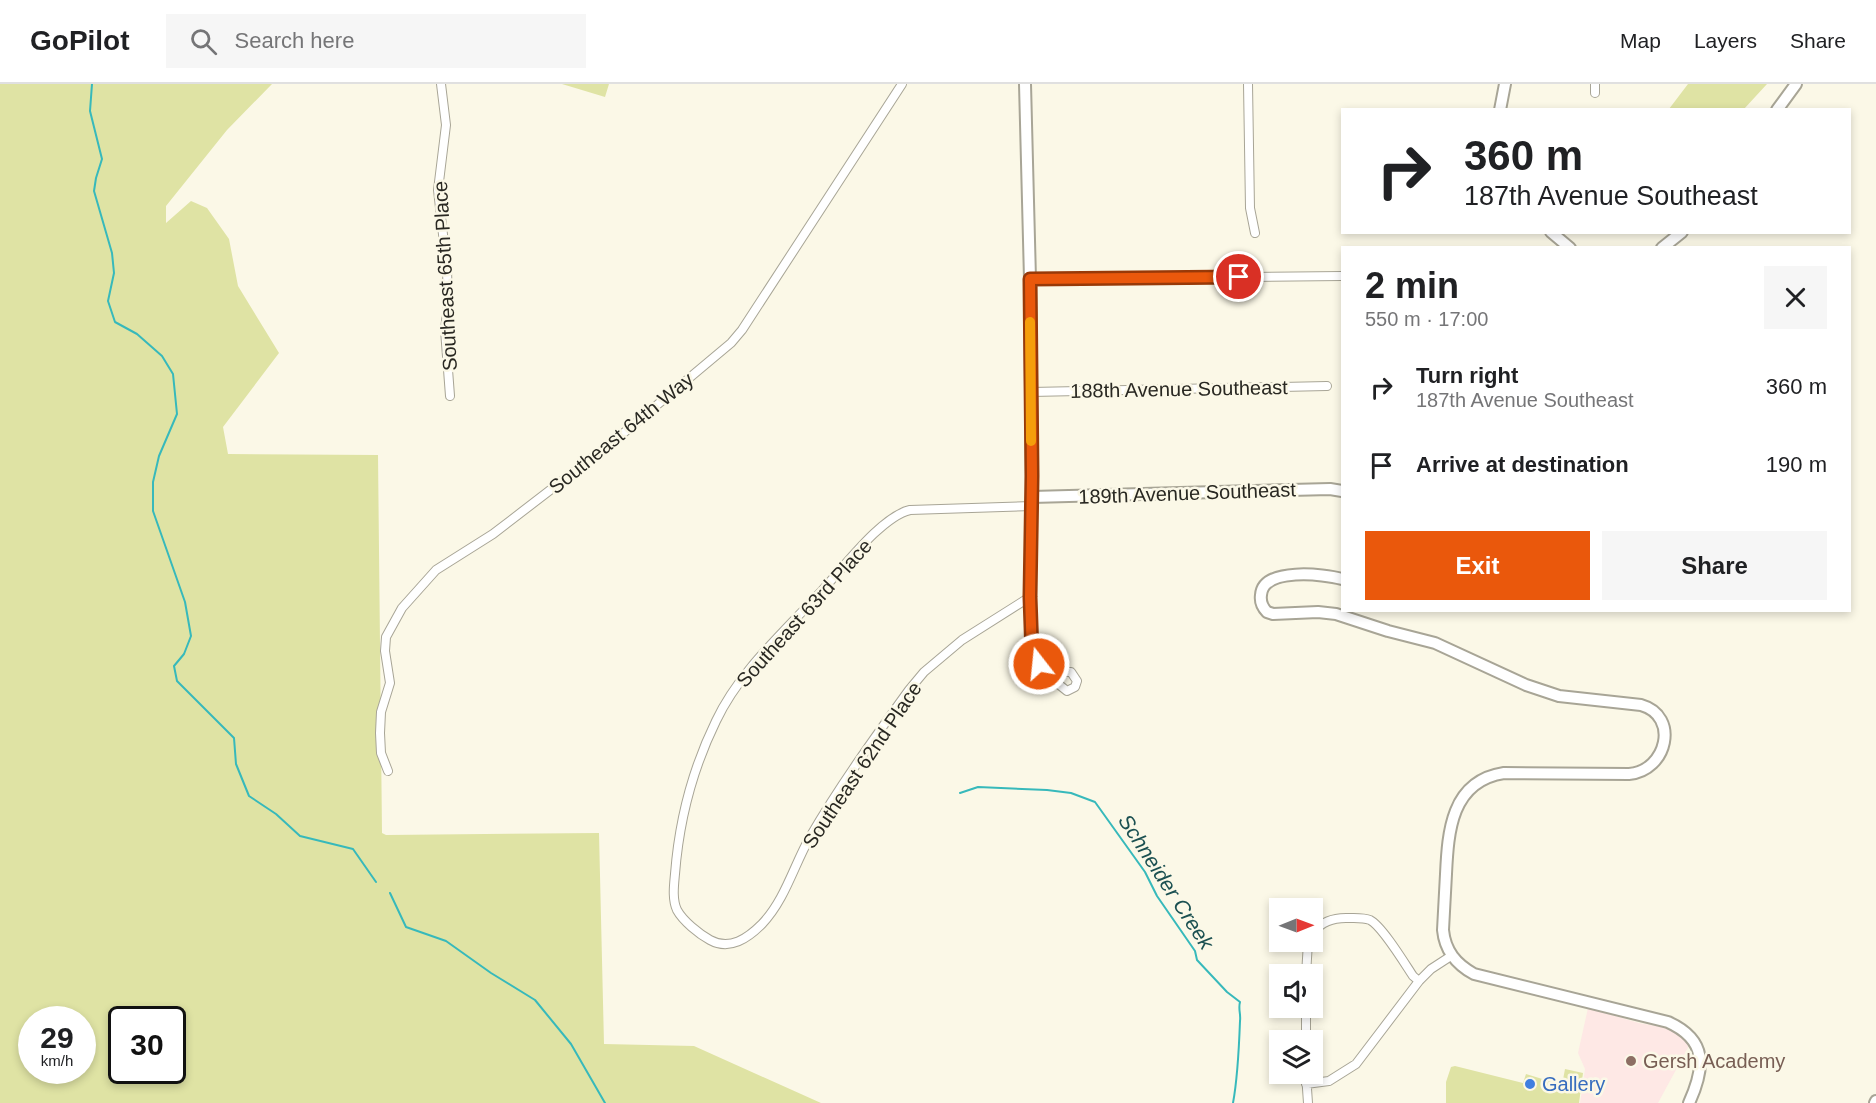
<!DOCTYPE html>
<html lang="en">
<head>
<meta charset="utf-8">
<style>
	body { margin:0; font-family:Helvetica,sans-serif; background:#f6f6f6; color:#202124; height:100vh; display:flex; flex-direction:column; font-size:22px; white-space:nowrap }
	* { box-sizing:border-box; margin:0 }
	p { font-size:20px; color:#757577 }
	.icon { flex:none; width:33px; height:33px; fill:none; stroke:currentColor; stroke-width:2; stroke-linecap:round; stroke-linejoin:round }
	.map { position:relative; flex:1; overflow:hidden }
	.panel { position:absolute; left:1341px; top:162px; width:510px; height:366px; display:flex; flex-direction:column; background:#fff; border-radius:0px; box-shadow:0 3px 9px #0003 }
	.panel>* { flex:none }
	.banner { position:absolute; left:1341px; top:24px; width:510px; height:126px; border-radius:0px; box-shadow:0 3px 9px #0003; background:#fff; color:#202124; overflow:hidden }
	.needle { width:39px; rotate:89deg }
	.fabs { position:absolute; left:1269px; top:814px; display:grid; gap:12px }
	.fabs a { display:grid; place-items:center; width:54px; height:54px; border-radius:0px; background:#fff; box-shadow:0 3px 9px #0003; font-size:30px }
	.speed { position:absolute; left:18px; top:922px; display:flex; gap:12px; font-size:30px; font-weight:700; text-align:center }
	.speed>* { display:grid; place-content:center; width:78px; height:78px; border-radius:50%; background:#fff; box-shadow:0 3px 9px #0003; line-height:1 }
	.speed small { font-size:15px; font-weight:400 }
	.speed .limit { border:3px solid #111; border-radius:9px; background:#fff; color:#111 }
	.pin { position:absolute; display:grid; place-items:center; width:51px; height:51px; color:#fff; margin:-26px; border:3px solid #fff; border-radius:50%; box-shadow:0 2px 6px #0007 }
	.me { position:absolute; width:66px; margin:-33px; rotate:344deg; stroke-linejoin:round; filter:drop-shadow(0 0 4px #0008) }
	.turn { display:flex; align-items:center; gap:21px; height:126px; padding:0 24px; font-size:27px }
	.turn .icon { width:78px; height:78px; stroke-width:2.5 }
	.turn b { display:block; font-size:42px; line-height:51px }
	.round { display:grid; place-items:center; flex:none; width:63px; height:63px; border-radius:0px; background:#f6f6f6 }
	.overview { display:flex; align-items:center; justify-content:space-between; height:102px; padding:0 24px }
	h1 { font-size:36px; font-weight:800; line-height:45px }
	.action { display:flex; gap:12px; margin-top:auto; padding:12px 24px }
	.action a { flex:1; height:69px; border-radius:0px; background:#ea580c; color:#fff; font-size:24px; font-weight:800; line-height:69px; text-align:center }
	.action a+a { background:#f6f6f6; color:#202124 }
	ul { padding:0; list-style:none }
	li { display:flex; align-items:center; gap:18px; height:78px; padding:0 24px }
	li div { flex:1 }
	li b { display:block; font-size:22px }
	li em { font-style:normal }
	header { display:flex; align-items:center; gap:36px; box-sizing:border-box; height:84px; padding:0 30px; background:#fff; border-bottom:2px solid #e0e0e0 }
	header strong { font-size:28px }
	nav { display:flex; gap:33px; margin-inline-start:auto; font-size:21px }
	.search { width:420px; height:54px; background:#f6f6f6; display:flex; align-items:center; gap:15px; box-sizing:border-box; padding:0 21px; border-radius:0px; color:#757577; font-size:22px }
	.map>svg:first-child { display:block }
	.education { fill:#fee8e5 }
	.green { fill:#dfe3a4; fill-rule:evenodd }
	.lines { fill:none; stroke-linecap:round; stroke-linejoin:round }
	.stream { stroke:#37b9bb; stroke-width:2 }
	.street-casing { stroke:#a8a596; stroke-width:10 }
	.secondary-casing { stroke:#a8a596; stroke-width:14 }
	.street { stroke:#fff; stroke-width:8 }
	.secondary { stroke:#fff; stroke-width:10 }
	.route-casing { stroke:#983908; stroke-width:15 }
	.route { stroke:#ea580c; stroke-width:10 }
	.slow { stroke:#f59e0b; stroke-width:10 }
	.education-dot { fill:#8d6e63; stroke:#fbf8e7; stroke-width:2 }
	.shop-dot { fill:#3f7fe0; stroke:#fbf8e7; stroke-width:2 }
	.labels { text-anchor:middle; stroke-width:5; stroke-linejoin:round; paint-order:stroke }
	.street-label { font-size:20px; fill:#292822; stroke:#fbf8e7 }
	.education-label { font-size:20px; fill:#785e54; stroke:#fbf8e7; text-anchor:start }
	.shop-label { font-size:20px; fill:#366cbe; stroke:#fbf8e7; text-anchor:start }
	.water-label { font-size:21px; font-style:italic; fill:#1b5051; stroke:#fbf8e7 }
</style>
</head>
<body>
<header>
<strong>GoPilot</strong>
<div class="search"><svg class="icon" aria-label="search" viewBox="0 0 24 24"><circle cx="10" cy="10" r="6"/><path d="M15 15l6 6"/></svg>Search here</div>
<nav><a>Map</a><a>Layers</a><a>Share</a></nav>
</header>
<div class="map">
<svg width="1876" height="1019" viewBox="0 0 1876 1019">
	<rect width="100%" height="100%" fill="#fbf8e7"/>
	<path class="education" d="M 1588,924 L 1639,939 L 1668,944 L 1690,960 L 1658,1019 L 1580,1019 L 1585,985 L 1578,969 Z"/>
	<path class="green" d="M 0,0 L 272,0 L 227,46 L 166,122 L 166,139 L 191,117 L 207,124 L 229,155 L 238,202 L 279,269 L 223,343 L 228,370 L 378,371 L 382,749 L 386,751 L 599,749 L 604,960 L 694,962 L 821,1019 L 0,1019 ZM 32,936 L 82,936 L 82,987 L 32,987 ZM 122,936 L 172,936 L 172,987 L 122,987 Z
		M 562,0 L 609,0 L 605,13 Z
		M 1688,0 L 1767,0 L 1744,25 L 1669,25 Z
		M 1455,982 L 1523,999 L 1526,990 L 1562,1001 L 1565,985 L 1583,989 L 1579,1019 L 1446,1019 L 1446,998 L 1451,983 Z"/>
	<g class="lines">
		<path class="stream" d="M 92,0 L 90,27 L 102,75 L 96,94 L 94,107 L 112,169 L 114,189 L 108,217 L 115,238 L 137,250 L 162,272 L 173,290 L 177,330 L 159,372 L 153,398 L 153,427 L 185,518 L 191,552 L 184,570 L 174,582 L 177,597 L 234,654 L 236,680 L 249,712 L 276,730 L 300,752 L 353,765 L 376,798
			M 960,709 L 978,703 L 1047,706 L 1071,709 L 1095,718 L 1145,788 L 1157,812 L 1195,867 L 1197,876 L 1227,908 L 1240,918 C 1238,925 1241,930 1240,937 C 1239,964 1238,992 1233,1019
			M 390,809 L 406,843 L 446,857 L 491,889 L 535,916 L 571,960 L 605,1019"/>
		<g class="street-casing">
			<path id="street" d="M 441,0 L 446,41 L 438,106 L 447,186 L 448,219 L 445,246 L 450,312
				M 1248,0 L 1250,124 L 1255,149
				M 1595,9 L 1595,0
				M 1030,195 L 1342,192
				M 1031,308 L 1327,302
				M 1032,418 L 1032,570 L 1039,580 L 1056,591 L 1057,599 L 1067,607 L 1075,603 L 1077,597 L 1071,588 L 1062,588 L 1056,591
				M 1030,513 L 962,556 L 924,588 L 909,606 C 875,653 839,703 810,753 C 794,781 785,816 762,840 C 748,854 730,867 710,856 C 699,850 683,837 677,826 C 672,815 674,801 675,790 C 679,738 693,684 716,637 C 741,584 789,544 827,501 C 847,479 883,432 910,426 L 1032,422
				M 388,687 L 381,669 L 380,649 L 381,628 L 390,599 L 385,567 L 386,553 L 402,524 L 436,486 L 493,450 L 614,357 L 731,259 L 742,246 L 902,0
				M 1312,849 C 1322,838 1332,834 1346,834 C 1353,834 1363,833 1370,836 C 1382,842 1405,880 1413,892 L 1419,897
				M 1306,891 L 1308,858
				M 1306,924 L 1306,957
				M 1306,990 L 1308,1019
				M 1306,1000 L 1329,997 L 1356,980 L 1419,897 L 1431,885 L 1451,872"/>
		</g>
		<g class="secondary-casing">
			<path id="secondary" d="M 1025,0 L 1030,195 L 1032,413 L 1330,405 L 1342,407
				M 1500,26 L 1505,0
				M 1777,26 L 1796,0
				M 1551,148 L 1570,164
				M 1662,164 L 1682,148
				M 1342,495 C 1324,490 1263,483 1261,511 C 1260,518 1262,523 1267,528 L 1273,530 L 1318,528 L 1336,530 L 1388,547 L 1435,559 L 1526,601 L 1559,612 L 1641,621 C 1680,632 1667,687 1629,690 L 1504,689 C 1451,697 1448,748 1446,790 C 1445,809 1444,827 1443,846 C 1445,867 1456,880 1474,890 L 1668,938 C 1708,956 1705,984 1689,1019
				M 1875,1019 L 1876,1017"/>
		</g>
		<use href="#street" class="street"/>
		<use href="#secondary" class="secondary"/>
	</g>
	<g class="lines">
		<g class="route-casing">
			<path id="route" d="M 1039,580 L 1032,570 L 1030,513 L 1032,392 L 1030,195 L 1239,193"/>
		</g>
		<use href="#route" class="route"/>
		<path class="slow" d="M 1030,238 L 1031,357"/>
	</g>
	<circle class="education-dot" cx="1631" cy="977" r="6"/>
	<circle class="shop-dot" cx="1530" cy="1000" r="6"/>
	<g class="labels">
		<g class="street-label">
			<text transform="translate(445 192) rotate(-93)" y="7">Southeast 65th Place</text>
			<text transform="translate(1179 305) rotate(-1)" y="7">188th Avenue Southeast</text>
			<text transform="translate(621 349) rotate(-39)" y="7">Southeast 64th Way</text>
			<text transform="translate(1187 409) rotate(-2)" y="7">189th Avenue Southeast</text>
			<text transform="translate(804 529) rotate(-48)" y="7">Southeast 63rd Place</text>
			<text transform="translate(862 681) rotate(-56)" y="7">Southeast 62nd Place</text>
		</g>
		<g class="education-label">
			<text x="1643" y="984">Gersh Academy</text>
		</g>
		<g class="shop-label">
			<text x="1542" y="1007">Gallery</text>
		</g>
		<g class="water-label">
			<text transform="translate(1166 798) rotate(57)" y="7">Schneider Creek</text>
		</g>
	</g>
</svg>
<div class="fabs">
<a><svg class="needle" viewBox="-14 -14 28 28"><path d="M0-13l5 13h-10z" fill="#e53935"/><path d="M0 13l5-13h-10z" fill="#757577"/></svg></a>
<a><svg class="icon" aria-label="sound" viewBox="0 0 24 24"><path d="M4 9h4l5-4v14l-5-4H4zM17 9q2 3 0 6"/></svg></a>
<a><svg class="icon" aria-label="layers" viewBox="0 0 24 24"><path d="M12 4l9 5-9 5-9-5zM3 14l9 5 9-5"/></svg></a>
</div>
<div class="speed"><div>29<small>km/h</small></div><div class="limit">30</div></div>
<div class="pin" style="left:1239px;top:193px;background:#d93025"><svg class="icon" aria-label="arrive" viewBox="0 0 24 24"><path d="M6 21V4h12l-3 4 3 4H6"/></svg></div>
<svg class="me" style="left:1039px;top:580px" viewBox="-20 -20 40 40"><circle r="17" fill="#ea580c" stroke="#fff" stroke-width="3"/><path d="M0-11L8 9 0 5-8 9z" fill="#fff"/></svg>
<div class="banner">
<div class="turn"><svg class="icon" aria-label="right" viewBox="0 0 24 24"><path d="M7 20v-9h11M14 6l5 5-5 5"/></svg><div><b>360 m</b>187th Avenue Southeast</div></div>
</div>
<section class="panel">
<div class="overview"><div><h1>2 min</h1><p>550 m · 17:00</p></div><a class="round"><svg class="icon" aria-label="close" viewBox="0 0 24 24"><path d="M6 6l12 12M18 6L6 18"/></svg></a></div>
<ul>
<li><svg class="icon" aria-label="right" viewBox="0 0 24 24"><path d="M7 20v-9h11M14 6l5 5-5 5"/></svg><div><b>Turn right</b><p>187th Avenue Southeast</p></div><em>360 m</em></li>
<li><svg class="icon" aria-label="arrive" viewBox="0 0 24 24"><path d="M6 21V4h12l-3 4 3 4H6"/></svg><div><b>Arrive at destination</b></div><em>190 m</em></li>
</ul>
<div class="action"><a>Exit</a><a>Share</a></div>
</section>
</div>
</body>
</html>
